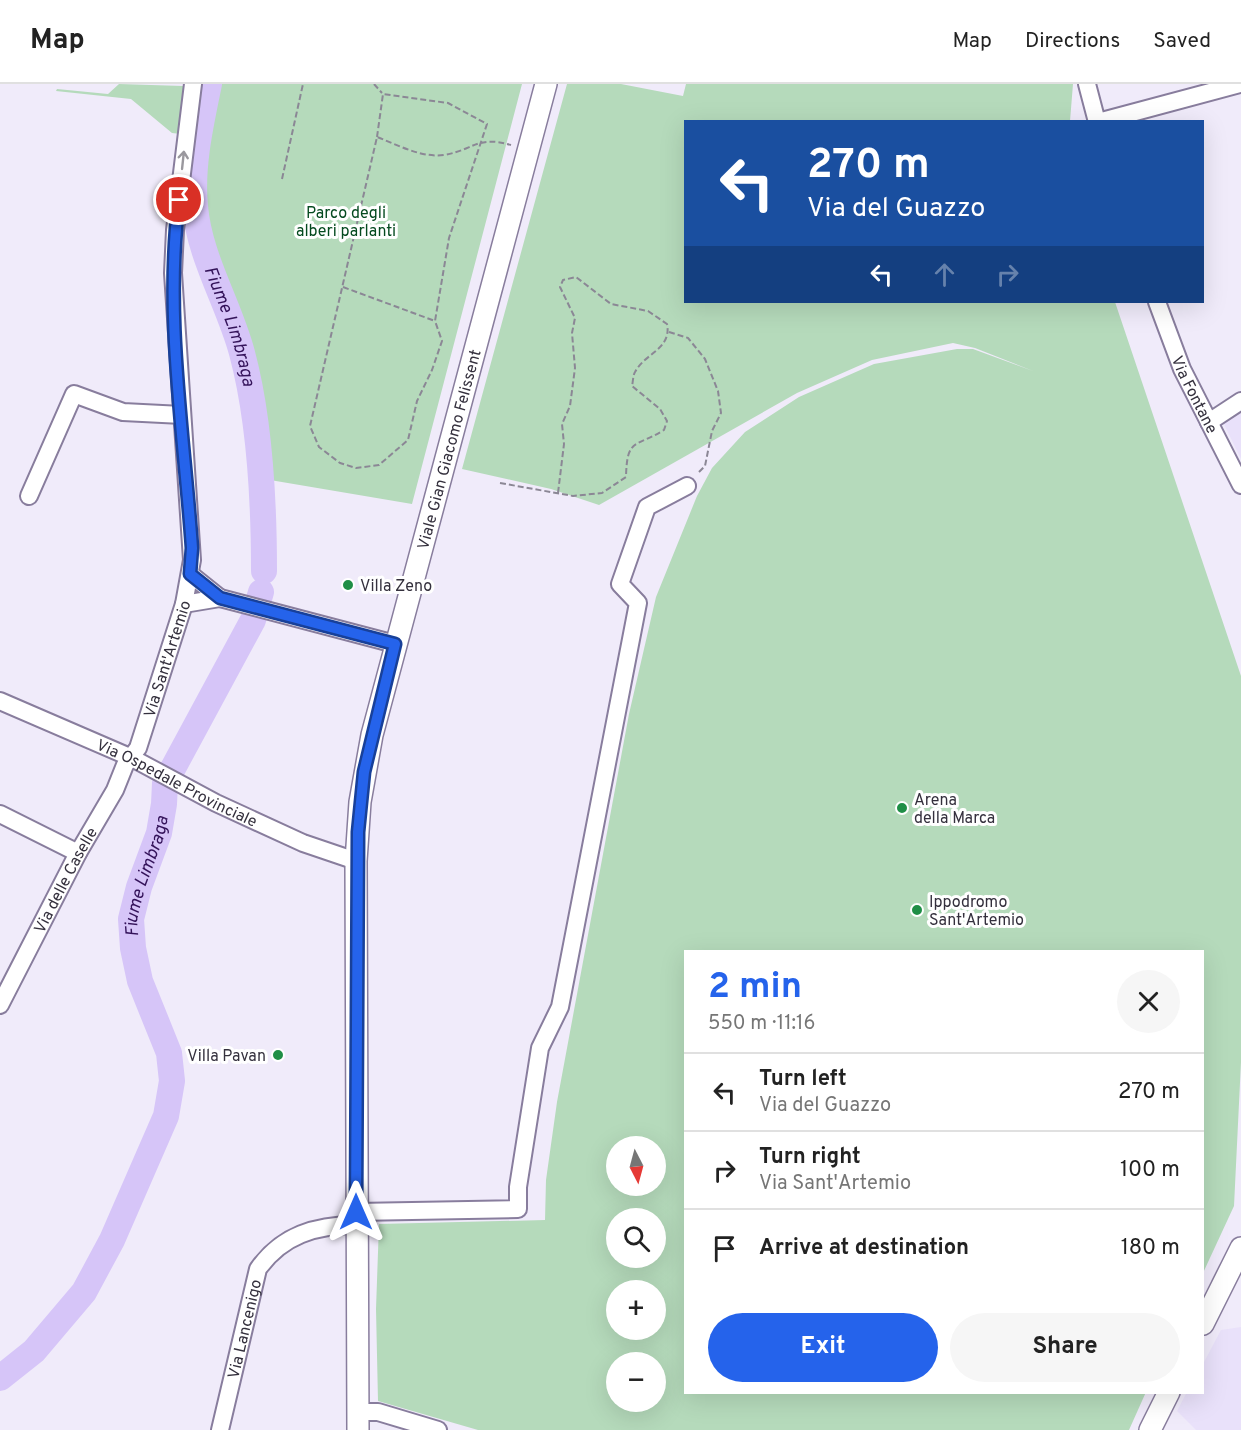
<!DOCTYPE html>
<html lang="en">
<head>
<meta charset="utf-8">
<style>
	body { margin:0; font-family:Overpass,sans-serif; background:#f6f6f6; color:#222; height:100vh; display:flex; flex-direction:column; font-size:22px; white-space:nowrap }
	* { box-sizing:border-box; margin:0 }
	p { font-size:20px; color:#767676 }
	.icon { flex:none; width:33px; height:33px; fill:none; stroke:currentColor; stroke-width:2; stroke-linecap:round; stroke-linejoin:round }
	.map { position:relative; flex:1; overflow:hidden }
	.details { position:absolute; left:684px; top:866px; width:520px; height:444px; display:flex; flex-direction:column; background:#fff; border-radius:0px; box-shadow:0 6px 24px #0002 }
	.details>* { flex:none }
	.top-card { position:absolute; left:684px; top:36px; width:520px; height:183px; border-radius:0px; box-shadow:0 6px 24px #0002; background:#1a4fa0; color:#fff; overflow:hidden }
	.needle { width:39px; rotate:174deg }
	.tools { position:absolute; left:606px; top:1052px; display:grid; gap:12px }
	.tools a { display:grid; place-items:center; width:60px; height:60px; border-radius:50%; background:#fff; box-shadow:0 6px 24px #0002; font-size:30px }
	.pin { position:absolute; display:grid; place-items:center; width:51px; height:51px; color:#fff; margin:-26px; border:3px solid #fff; border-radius:50%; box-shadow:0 2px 6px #0007 }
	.me { position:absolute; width:66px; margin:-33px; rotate:0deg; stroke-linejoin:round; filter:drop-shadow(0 0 4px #0008) }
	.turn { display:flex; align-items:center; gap:21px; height:126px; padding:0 24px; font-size:27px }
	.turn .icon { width:78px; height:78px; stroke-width:2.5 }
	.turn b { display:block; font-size:42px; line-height:51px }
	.lanes { display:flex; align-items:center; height:57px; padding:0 24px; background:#0003; justify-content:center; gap:30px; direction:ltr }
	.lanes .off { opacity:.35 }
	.round { display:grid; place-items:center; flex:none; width:63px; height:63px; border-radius:32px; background:#f6f6f6 }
	.overview { display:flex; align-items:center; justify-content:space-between; height:102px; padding:0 24px }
	h1 { font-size:36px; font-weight:700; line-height:45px; color:#2563eb }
	.cta { display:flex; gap:12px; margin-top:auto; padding:12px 24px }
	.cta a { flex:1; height:69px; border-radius:36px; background:#2563eb; color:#fff; font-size:24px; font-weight:700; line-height:69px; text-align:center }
	.cta a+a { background:#f6f6f6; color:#222 }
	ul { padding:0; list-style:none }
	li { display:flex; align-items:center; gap:18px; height:78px; padding:0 24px; border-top:2px solid #e0e0e0 }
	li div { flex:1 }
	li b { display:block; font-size:22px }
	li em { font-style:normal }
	header { display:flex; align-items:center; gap:36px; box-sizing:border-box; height:84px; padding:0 30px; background:#fff; border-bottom:2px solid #e0e0e0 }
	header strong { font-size:28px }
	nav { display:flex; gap:33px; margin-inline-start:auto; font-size:21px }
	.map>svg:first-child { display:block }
	.built { fill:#e9e1fa }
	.green { fill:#b5dabb; fill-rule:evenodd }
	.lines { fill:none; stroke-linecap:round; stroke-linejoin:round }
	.river { stroke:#d6c5f8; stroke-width:26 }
	.minor-casing { stroke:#887d9d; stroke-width:20 }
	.major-casing { stroke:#887d9d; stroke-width:24 }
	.path { stroke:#8b8795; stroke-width:2; stroke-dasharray:6 3; stroke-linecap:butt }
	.minor { stroke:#fff; stroke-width:16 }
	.major { stroke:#fff; stroke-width:21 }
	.oneway { stroke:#9a989e }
	.route-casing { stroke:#184099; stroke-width:15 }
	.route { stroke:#2563eb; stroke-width:10 }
	.poi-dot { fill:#1f8e46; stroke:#fff; stroke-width:2 }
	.labels { text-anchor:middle; stroke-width:6; stroke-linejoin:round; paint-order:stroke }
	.park-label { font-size:16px; fill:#044a1f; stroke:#fff }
	.street-label { font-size:16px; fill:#34303d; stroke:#fff }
	.poi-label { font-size:16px; fill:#34303d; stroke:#fff; text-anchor:start }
	.water-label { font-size:18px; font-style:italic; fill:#34135a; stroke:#fff }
</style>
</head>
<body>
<header>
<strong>Map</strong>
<nav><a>Map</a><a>Directions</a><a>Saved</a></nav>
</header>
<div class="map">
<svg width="1241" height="1346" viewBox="0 0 1241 1346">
	<rect width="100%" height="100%" fill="#f0ebfa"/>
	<path class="built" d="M 1241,321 L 1241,375 L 1221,334 Z
		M 1241,1243 L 1241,1346 L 1196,1346 L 1177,1327 L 1187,1308 L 1203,1308 L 1203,1280 L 1221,1246 Z"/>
	<path class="green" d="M 119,0 L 183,2 L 185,4 L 181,50 L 172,49 L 131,15 L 56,7 L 57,5 L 108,10 Z
		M 217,0 L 522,0 L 412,420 L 270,396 L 265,356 L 246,270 L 209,163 L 198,110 Z
		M 567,0 L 621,0 L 683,12 L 686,0 L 1073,0 L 1070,37 L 686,38 L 686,218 L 1115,218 L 1241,592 L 1241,978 L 1234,1122 L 1203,1189 L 1203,867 L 686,867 L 686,1308 L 1146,1308 L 1129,1346 L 478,1346 L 378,1317 L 376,1225 L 379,1140 L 545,1136 L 546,1096 L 557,1018 L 629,630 L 656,513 L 697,412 L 712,384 L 745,348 L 799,313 L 874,280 L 957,265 L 973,265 L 1033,287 L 975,264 L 953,259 L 872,276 L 797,309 L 599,421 L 551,405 L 462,385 ZM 616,1062 L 656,1062 L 656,1101 L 616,1101 ZM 616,1134 L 656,1134 L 656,1173 L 616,1173 ZM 616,1206 L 656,1206 L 656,1245 L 616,1245 ZM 616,1278 L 656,1278 L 656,1317 L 616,1317 Z"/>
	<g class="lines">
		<g class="river">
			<path id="s1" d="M 209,0 C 201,39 191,82 195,122 C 199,173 229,220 242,269 C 260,336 264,418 264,487"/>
			<path id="s2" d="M 0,1294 L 34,1267 L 84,1208 L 112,1156 L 166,1032 L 172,997 L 169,969 L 140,897 L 133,864 L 131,835 L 139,803 L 159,749 L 164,720 L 165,699 L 253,536 L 261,508"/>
		</g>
		<g class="minor-casing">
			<g id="minor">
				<path d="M 1087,0 L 1097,38"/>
				<path d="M 1098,38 L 1240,0"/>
				<path id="s3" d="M 1157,218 L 1182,285 L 1241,401"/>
				<path d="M 1209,338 L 1241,317"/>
				<path d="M 29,412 L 74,310 L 123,328 L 182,331"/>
				<path d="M 220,514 L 395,560"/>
				<path d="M 184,520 L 220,514 L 190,490"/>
				<path id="s4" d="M 0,617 L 132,674 L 216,719 L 303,759 L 356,777"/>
				<path d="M 0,730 L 78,769"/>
				<path id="s5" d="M 0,921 L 78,769 L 115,706 L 125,681 L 138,664 L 184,520 L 192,476 L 173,189 L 175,146 L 193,0"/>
				<path d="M 356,1128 L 518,1125 L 518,1103 L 540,964 L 560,923 L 638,519 L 620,500 L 647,423 L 687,402"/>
				<path d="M 357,1328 L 378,1328 L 438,1346"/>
				<path id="s6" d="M 220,1346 L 258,1185 C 282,1151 316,1141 356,1141"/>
			</g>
		</g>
		<g class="major-casing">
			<g id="major">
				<path d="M 1203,1240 L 1241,1164"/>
				<path id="s7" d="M 358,1346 L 356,777 L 360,718 L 372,651 L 546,0"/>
				<path d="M 1150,1346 L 1169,1308"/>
			</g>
		</g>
		<path class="path" d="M 374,0 L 382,9
			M 377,53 L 383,10 L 448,19 L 487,40 L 449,154 L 435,237 L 442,257 L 432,286 L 417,317 L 408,356 L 379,381 L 356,384 L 340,379 L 319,363 L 310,342 L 377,53 C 398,61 421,74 444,71 C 474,66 477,51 511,61
			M 282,95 L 303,0
			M 343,203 L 435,237
			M 669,248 L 688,254 L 705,275 L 718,307 L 721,329 L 712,347 L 705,382 L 697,390
			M 500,399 L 573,412 L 602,409 L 626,393 C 627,353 635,364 664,346 L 667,337 L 660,325 L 632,302 C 633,298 633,291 635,288 C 645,269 672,265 667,240 L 648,227 L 611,220 L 576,193 L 563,196 L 560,203 L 575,234 L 572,249 L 575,284 L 570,322 L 562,340 L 564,360 L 558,409"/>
		<use href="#minor" class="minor"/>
		<use href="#major" class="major"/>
	</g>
	<defs><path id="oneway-shaft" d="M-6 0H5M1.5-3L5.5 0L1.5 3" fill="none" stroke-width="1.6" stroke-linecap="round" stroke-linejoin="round" transform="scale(1.5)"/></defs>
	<use class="oneway" href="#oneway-shaft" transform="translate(183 76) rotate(-84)"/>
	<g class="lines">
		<g class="route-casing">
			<path id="route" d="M 179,116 C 164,231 184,349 192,464 L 190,490 L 220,514 L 395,560 L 364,688 L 358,748 L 356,1128"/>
		</g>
		<use href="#route" class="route"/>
	</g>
	<g class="poi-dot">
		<circle cx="348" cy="501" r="6"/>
		<circle cx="902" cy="724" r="6"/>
		<circle cx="917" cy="826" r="6"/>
		<circle cx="278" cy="971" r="6"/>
	</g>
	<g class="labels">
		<g class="park-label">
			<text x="346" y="134">Parco degli<tspan x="346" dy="18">alberi parlanti</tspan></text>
		</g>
		<g class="street-label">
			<text dy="6" stroke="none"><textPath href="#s3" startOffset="100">Via Fontane</textPath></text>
			<text dy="6" stroke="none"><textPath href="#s7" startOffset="992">Viale Gian Giacomo Felissent</textPath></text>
			<text dy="6" stroke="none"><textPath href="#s5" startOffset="386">Via Sant'Artemio</textPath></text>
			<text dy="6" stroke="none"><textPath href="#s4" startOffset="195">Via Ospedale Provinciale</textPath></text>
			<text dy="6" stroke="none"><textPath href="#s5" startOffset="141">Via delle Caselle</textPath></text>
			<text dy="6" stroke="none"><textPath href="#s6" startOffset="104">Via Lancenigo</textPath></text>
		</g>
		<g class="poi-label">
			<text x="360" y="507">Villa Zeno</text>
			<text x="914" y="721">Arena<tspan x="914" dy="18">della Marca</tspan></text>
			<text x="929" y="823">Ippodromo<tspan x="929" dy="18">Sant'Artemio</tspan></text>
			<text x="266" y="977" text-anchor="end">Villa Pavan</text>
		</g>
		<g class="water-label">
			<text dy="6" stroke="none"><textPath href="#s1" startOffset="249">Fiume Limbraga</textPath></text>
			<text dy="6" stroke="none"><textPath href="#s2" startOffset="564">Fiume Limbraga</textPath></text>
		</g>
	</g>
</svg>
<div class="tools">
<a><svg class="needle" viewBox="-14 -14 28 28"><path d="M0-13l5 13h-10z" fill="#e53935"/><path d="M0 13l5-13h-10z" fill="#767676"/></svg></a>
<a><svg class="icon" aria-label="search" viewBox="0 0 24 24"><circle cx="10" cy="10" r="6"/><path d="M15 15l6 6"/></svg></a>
<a>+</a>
<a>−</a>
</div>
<div class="pin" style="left:179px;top:116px;background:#d93025"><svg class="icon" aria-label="arrive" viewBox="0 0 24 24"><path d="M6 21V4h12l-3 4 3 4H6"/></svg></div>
<svg class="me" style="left:356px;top:1128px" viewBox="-20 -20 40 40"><path d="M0-17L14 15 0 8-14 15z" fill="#2563eb" stroke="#fff" stroke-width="4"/></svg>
<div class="top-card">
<div class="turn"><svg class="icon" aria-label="left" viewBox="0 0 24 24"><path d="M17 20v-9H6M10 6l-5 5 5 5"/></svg><div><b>270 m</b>Via del Guazzo</div></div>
<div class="lanes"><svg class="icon" aria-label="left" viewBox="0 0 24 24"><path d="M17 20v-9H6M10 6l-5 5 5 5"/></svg><svg class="icon off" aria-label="ahead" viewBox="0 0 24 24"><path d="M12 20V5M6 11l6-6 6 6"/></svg><svg class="icon off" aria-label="right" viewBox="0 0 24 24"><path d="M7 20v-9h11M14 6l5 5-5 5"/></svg></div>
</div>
<section class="details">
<div class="overview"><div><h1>2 min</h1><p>550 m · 11:16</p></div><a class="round"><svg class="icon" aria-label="close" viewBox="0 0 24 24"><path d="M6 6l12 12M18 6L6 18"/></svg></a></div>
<ul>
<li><svg class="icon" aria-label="left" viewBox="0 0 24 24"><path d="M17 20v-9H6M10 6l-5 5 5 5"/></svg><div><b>Turn left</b><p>Via del Guazzo</p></div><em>270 m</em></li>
<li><svg class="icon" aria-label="right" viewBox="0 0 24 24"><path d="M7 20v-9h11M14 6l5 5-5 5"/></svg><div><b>Turn right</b><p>Via Sant'Artemio</p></div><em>100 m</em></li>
<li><svg class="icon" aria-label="arrive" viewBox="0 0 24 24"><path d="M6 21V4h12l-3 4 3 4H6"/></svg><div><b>Arrive at destination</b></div><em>180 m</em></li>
</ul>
<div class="cta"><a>Exit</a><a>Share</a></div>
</section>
</div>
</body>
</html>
